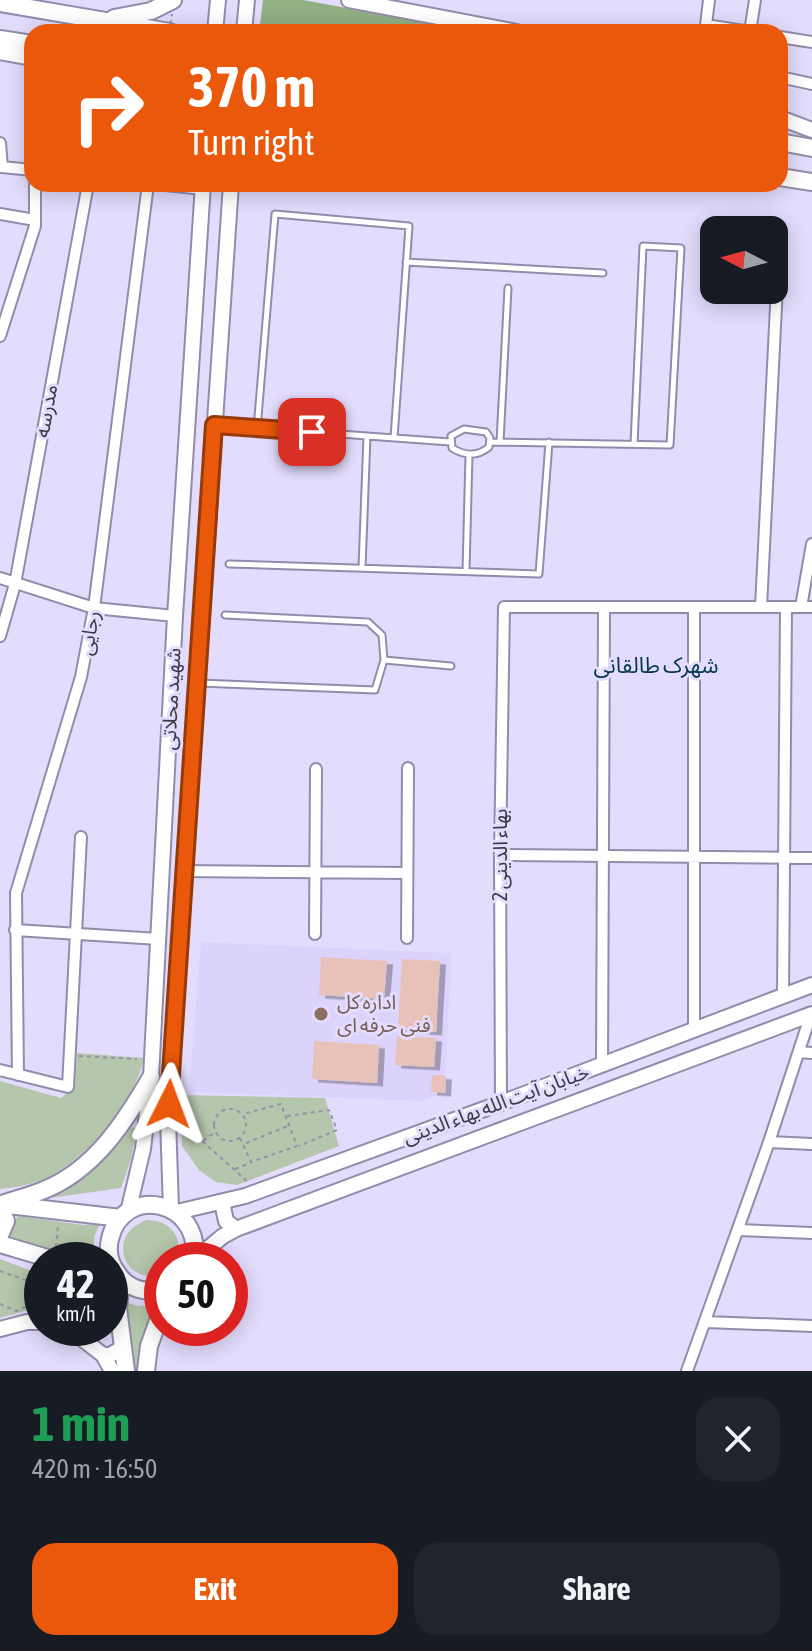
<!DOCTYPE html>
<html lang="en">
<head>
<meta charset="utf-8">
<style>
	body { margin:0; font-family:"Asap Condensed","Noto Sans Arabic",sans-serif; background:#20242c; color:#f1f3f6; height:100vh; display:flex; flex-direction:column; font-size:30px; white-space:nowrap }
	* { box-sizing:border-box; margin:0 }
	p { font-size:26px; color:#9ea1a6 }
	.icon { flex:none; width:44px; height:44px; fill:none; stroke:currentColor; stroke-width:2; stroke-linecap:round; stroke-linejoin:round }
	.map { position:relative; height:1371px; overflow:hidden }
	.drawer { display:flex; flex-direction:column; background:#171b24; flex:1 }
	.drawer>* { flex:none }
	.top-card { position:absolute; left:24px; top:24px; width:764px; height:168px; border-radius:24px; box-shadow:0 4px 20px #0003; background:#ea580c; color:#fff; overflow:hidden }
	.needle { width:52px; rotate:276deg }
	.buttons { position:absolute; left:700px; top:216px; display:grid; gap:16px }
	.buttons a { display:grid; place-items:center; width:88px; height:88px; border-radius:16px; background:#171b24; box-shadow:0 4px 20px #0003; font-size:40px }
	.speed { position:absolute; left:24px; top:1242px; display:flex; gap:16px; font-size:40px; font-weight:700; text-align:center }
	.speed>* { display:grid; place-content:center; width:104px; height:104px; border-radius:50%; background:#171b24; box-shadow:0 4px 20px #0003; line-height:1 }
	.speed small { font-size:20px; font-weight:400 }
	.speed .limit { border:12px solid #d22; background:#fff; color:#111 }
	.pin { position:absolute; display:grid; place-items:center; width:68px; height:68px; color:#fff; margin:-34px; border-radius:16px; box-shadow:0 4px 12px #0006 }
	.me { position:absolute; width:88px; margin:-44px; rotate:3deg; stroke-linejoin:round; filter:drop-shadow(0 0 6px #0008) }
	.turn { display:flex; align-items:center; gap:28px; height:168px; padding:0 32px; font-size:36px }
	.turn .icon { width:104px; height:104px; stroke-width:2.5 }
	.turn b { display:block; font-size:56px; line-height:68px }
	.round { display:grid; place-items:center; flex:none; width:84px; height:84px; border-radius:24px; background:#20242c }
	.overview { display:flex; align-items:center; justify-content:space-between; height:136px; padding:0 32px }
	h1 { font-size:48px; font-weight:700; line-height:60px; color:#1e9e55 }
	.cta { display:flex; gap:16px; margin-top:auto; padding:16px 32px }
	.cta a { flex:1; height:92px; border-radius:24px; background:#ea580c; color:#fff; font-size:32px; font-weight:700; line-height:92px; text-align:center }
	.cta a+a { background:#20242c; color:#f1f3f6 }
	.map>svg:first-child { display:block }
	.built { fill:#dcd3fc }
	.green { fill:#b4c6ac }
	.forest { fill:#92af84 }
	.building { fill:#e8c2b9; filter:url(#shadow) }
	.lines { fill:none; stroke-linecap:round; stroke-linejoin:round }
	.service-casing { stroke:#928baa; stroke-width:9 }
	.minor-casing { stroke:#928baa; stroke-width:14 }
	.secondary-casing { stroke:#928baa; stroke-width:18 }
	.primary-casing { stroke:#928baa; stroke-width:20 }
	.trunk-casing { stroke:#928baa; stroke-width:20 }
	.path { stroke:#9691a9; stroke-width:2; stroke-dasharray:4 4; stroke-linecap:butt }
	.service { stroke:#fff; stroke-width:5 }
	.minor { stroke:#fff; stroke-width:10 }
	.secondary { stroke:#fff; stroke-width:14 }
	.primary { stroke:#fff; stroke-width:16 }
	.trunk { stroke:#fff; stroke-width:16 }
	.path-bridge { stroke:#9691a9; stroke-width:2; stroke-dasharray:4 4; stroke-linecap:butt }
	.route-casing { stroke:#983908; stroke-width:20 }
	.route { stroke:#ea580c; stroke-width:14 }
	.education-dot { fill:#8d6e63; stroke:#e3dcfd; stroke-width:3 }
	.labels { text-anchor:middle; stroke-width:6; stroke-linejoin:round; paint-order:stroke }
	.street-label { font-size:20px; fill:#3b3845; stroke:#e3dcfd }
	.education-label { font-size:20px; fill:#785e54; stroke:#e3dcfd; text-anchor:start }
	.neighbourhood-label { font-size:22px; fill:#05384b; stroke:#e3dcfd }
</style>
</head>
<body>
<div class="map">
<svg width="812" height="1371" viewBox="0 0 812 1371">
	<defs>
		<filter id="shadow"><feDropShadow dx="6" dy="3.5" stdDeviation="0" flood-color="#0004"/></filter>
	</defs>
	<rect width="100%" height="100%" fill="#e3dcfd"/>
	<path class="built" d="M 201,942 L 451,953 L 445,1093 L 421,1101 L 189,1092 Z"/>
	<path class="green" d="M 77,1053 L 144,1058 C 134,1102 93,1151 54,1174 C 37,1184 19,1187 0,1189 L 0,1081 L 61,1098 L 75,1087 Z
		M 180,1095 L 325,1098 L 339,1146 L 237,1185 L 216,1182 L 199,1170 L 182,1146 Z
		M 132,1127 L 137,1128 L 131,1159 L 121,1188 L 50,1198 C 83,1179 108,1157 132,1127 Z
		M 18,1216 L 83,1225 L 100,1224 L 94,1237 L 94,1260 L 78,1260 L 3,1241 Z
		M 147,1220 C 170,1220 184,1237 177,1260 L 162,1260 L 162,1275 C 121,1285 107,1233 147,1220 Z
		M 0,1259 L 42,1275 L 42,1311 L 25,1311 L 0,1318 Z
		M 124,1302 L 139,1306 L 157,1305 L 144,1335 L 139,1371 L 133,1371 Z"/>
	<path class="forest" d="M 263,0 L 303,0 L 478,32 L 259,32 Z"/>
	<path class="building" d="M 321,957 L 387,961 L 384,999 L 319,995 Z
		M 402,959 L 440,961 L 436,1032 L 398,1029 Z
		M 397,1036 L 436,1038 L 434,1067 L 395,1065 Z
		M 314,1041 L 379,1045 L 377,1083 L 312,1079 Z
		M 432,1075 L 446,1076 L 445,1093 L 431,1092 Z"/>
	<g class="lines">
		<g class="service-casing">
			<path id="service" d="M 406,262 L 603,273
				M 215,425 L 450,442
				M 257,429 L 275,214 L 409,226 L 394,438
				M 464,429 L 486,432 L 490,438 L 489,447 C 477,457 465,456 452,448 L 451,436 Z
				M 490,442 L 670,445 L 681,248 L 643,246 L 634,444
				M 500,442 L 508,288
				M 229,564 L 539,574 L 549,442
				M 362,568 L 367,436
				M 466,571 L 469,455
				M 384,660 L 451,666
				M 199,683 L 375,690 L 384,660 L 382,635 L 368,622 L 225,615"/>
		</g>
		<g class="minor-casing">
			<path id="minor" d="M 709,0 L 706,25 L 750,32 L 755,0
				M 780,37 L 812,42
				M 780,77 L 812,84
				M 0,143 L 2,167 L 32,170
				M 156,184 L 203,189
				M 0,214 L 35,220
				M 0,336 L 35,226 L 35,184
				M 0,578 L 94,608 L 175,616
				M 694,607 L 694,1031
				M 761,607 L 779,246
				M 801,607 L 812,544
				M 0,636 L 15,584 L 88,184
				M 500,855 L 812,858
				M 184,871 L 406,873
				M 15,930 L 159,939
				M 315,934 L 316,769
				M 407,938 L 408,768
				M 783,996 L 786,607
				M 799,1052 L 812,1053
				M 602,1065 L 604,607
				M 0,1070 L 68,1087 L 81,837
				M 18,1075 L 16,893 L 81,677 L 94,608 L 148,184
				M 501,1103 L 500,855 L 504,607 L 812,607
				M 769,1142 L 812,1144
				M 739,1230 L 812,1233
				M 706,1322 L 812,1326
				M 687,1371 L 769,1142 L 811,1014"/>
		</g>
		<g class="secondary-casing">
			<path id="secondary" d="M 349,0 L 517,32
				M 215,32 L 218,0
				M 244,32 L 247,0
				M 780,118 L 812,130
				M 225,1202 L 223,1207 L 226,1221 L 236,1229
				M 171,1210 L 168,1118 L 231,184
				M 128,1212 L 143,1149 L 151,1077 L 175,616 L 203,184
				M 177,1212 L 245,1196 L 501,1103 L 812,985
				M 194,1260 L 223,1236 L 236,1229 L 812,1014
				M 62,1328 L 76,1334 L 103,1355
				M 0,1329 L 27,1322 L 42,1322
				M 112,1371 L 103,1355 L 110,1355 L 123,1348"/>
		</g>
		<g class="primary-casing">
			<path id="primary" d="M 2,1204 C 16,1199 30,1196 44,1190 C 94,1170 125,1122 151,1077
				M 8,1205 L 121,1218
				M 0,1207 L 6,1221 L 0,1235
				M 0,1244 L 54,1260
				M 121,1279 L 118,1308 L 126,1371
				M 162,1290 C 145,1293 128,1289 118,1274 C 110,1264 107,1251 110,1239 C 123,1183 203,1200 194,1260
				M 146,1371 L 149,1346 L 162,1310"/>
		</g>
		<g class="trunk-casing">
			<path id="trunk" d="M 0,3 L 170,32
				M 114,18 L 151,11 L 173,0
				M 0,39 L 32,44
				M 0,51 L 32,57
				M 780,142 L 812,148
				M 780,177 L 812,182"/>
		</g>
		<path class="path" d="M 79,1056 L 137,1059
			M214 1125a16 16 0 1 1 32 0a16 16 0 1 1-32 0Z
			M 287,1116 L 329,1110 L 337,1130 L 299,1146
			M 181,1117 L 202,1141 L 248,1182
			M 240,1138 L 251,1162 L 297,1146 L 281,1104 L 243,1114
			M 203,1141 L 214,1133
			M 246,1143 L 288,1126
			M 235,1169 L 250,1163
			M 56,1247 L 58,1225
			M 0,1271 L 42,1286
			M 0,1304 L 16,1311 L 39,1301 L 42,1296"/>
		<use href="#service" class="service"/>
		<use href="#minor" class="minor"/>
		<use href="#secondary" class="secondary"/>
		<use href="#primary" class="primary"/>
		<use href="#trunk" class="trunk"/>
		<path class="path-bridge" d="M 169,32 L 172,14"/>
	</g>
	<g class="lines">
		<g class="route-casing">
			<path id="route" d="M 169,1104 L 214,425 L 312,432"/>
		</g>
		<use href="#route" class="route"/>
	</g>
	<circle class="education-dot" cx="321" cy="1014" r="8"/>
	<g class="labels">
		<g class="street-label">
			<text transform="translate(46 411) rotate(-80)" y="7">مدرسه</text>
			<text transform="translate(89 633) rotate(-80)" y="7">رجایی</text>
			<text transform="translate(171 699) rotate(-87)" y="7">شهید محلاتی</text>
			<text transform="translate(500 855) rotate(-90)" y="7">بهاء الدینی 2</text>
			<text transform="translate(496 1104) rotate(-20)" y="7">خیابان آیت الله بهاء الدینی</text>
		</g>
		<g class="education-label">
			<text x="337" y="1009">اداره کل<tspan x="337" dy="23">فنی حرفه ای</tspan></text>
		</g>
		<g class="neighbourhood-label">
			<text x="656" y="673">شهرک طالقانی</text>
		</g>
	</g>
</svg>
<div class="buttons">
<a><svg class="needle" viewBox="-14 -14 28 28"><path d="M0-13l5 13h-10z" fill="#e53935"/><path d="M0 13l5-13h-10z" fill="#9ea1a6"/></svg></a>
</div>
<div class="speed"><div>42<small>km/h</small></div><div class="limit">50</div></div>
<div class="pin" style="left:312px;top:432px;background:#d93025"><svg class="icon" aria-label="arrive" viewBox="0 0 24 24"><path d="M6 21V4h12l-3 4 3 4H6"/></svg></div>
<svg class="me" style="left:169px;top:1104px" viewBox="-20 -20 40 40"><path d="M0-17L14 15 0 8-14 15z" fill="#ea580c" stroke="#fff" stroke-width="4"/></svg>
<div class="top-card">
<div class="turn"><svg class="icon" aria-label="right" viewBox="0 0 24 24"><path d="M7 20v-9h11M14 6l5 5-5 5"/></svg><div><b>370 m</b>Turn right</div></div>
</div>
</div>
<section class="drawer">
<div class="overview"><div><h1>1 min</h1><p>420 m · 16:50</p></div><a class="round"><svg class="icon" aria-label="close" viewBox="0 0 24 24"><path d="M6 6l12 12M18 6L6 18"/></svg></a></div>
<div class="cta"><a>Exit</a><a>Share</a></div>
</section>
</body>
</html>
